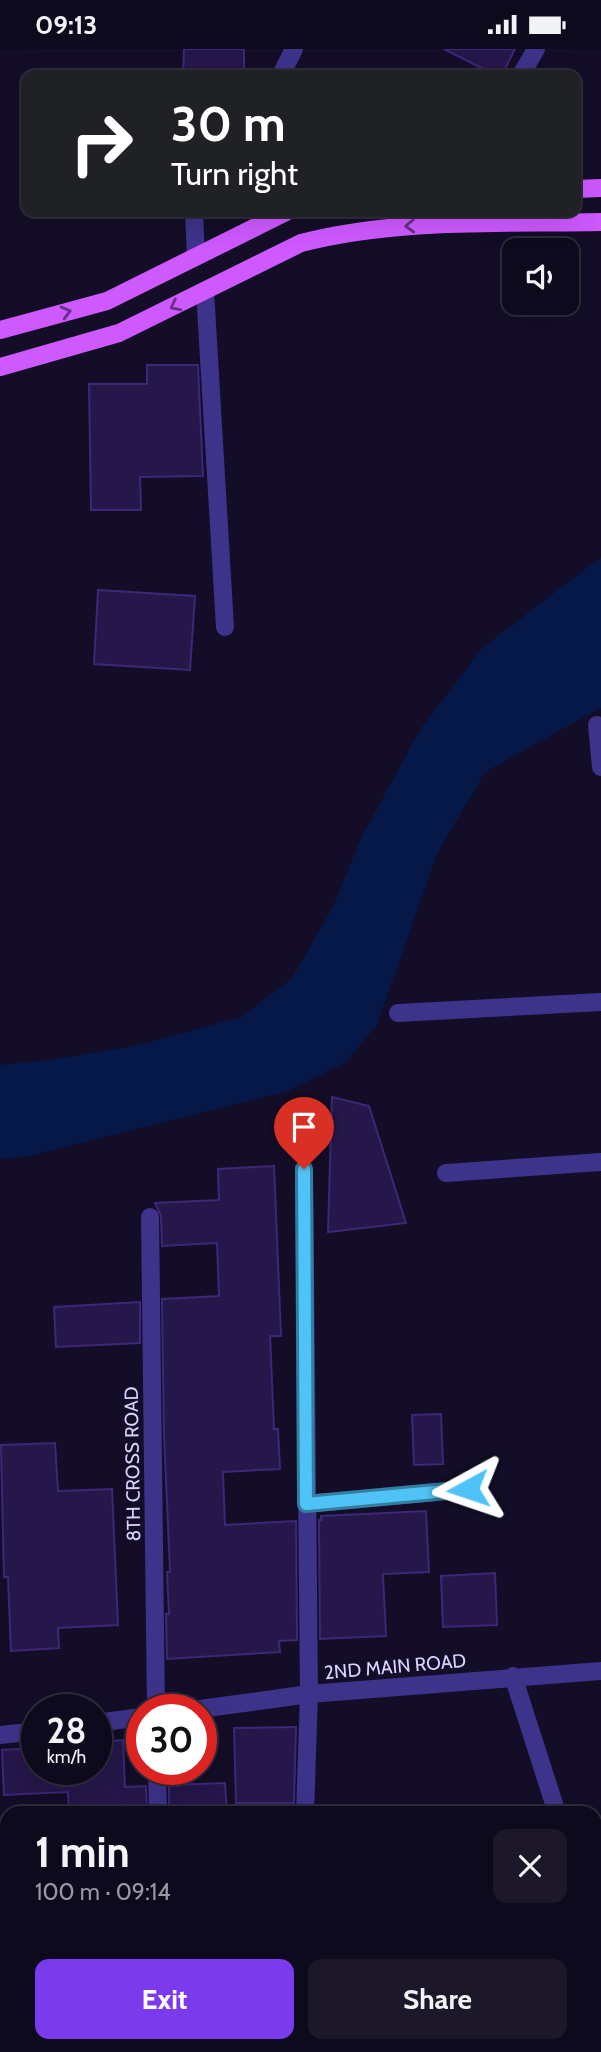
<!DOCTYPE html>
<html lang="en">
<head>
<meta charset="utf-8">
<style>
	body { margin:0; font-family:Cabin,sans-serif; background:#1c182a; color:#f1f3f6; height:100vh; display:flex; flex-direction:column; font-size:26px; white-space:nowrap }
	* { box-sizing:border-box; margin:0 }
	p { font-size:23px; color:#9b9aa4 }
	.icon { flex:none; width:38px; height:38px; fill:none; stroke:currentColor; stroke-width:2; stroke-linecap:round; stroke-linejoin:round }
	.map { position:relative; flex:1; overflow:hidden }
	.panel { position:absolute; left:0px; top:1757px; width:602px; height:247px; display:flex; flex-direction:column; background:#0e0a1d; border-radius:21px 21px 0 0; box-shadow:0 7px 28px #0002,0 0 0 2px #2e2b3b }
	.panel>* { flex:none }
	.banner { position:absolute; left:21px; top:21px; width:560px; height:147px; border-radius:14px; box-shadow:0 7px 28px #0002,0 0 0 2px #2e2b3b; background:#202124; color:#fff; overflow:hidden }
	.buttons { position:absolute; left:502px; top:189px; display:grid; gap:14px }
	.buttons a { display:grid; place-items:center; width:77px; height:77px; border-radius:14px; background:#0e0a1d; box-shadow:0 7px 28px #0002,0 0 0 2px #2e2b3b; font-size:35px }
	.speed { position:absolute; left:21px; top:1645px; display:flex; gap:14px; font-size:35px; font-weight:700; text-align:center }
	.speed>* { display:grid; place-content:center; width:91px; height:91px; border-radius:50%; background:#0e0a1d; box-shadow:0 7px 28px #0002,0 0 0 2px #2e2b3b; line-height:1 }
	.speed small { font-size:18px; font-weight:400 }
	.speed .limit { border:10px solid #d22; background:#fff; color:#111 }
	.pin { position:absolute; display:grid; place-items:center; width:60px; height:60px; color:#fff; margin:-72px -30px; border-radius:50% 50% 50% 0; rotate:-45deg; box-shadow:0 0 7px #0007 }
	.pin .icon { rotate:45deg }
	.me { position:absolute; width:77px; margin:-38px; rotate:265deg; stroke-linejoin:round; filter:drop-shadow(0 0 5px #0008) }
	.turn { display:flex; align-items:center; gap:24px; height:147px; padding:0 35px; font-size:32px }
	.turn .icon { width:91px; height:91px; stroke-width:2.5 }
	.turn b { display:block; font-size:49px; line-height:60px }
	.round { display:grid; place-items:center; flex:none; width:74px; height:74px; border-radius:14px; background:#1c182a }
	.head { display:flex; align-items:center; justify-content:space-between; height:119px; padding:0 35px }
	h1 { font-size:42px; font-weight:800; line-height:52px }
	.cta { display:flex; gap:14px; margin-top:auto; padding:14px 35px }
	.cta a { flex:1; height:80px; border-radius:14px; background:#7c3aed; color:#fff; font-size:28px; font-weight:800; line-height:80px; text-align:center }
	.cta a+a { background:#1c182a; color:#f1f3f6 }
	.status { display:flex; justify-content:space-between; align-items:center; height:49px; padding:0 35px; background:#0e0a1d; direction:ltr }
	.status svg { height:19px; fill:currentColor }
	.map>svg:first-child { display:block }
	.water { fill:#051848 }
	.building { fill:#25174a; stroke:#3d2778; stroke-width:2 }
	.lines { fill:none; stroke-linecap:round; stroke-linejoin:round }
	.minor { stroke:#3d338a; stroke-width:18 }
	.major { stroke:#ce59ff; stroke-width:18 }
	.oneway { stroke:#672f88 }
	.route-casing { stroke:#337fa1; stroke-width:18 }
	.route { stroke:#4fc3f7; stroke-width:12 }
	.labels { text-anchor:middle; stroke-width:7; stroke-linejoin:round; paint-order:stroke }
	.street-label { font-size:19px; fill:#dbd2ff; stroke:#130d27 }
</style>
</head>
<body>
<div class="status"><b>09:13</b><svg viewBox="0 0 49 12"><path d="M0 12V9h3v3zM5 12V6h3v6zM10 12V3h3v9zM15 12V0h3v12zM26 1h20v11H26zM47 4h2v5h-2z"/></svg></div>
<div class="map">
<svg width="601" height="2003" viewBox="0 0 601 2003">
	<rect width="100%" height="100%" fill="#130d27"/>
	<path class="water" d="M 601,508 L 601,659 L 485,723 L 437,805 L 377,976 L 346,1013 L 288,1042 L 30,1107 L 0,1110 L 0,1016 L 49,1011 L 139,996 L 241,968 L 292,929 L 333,857 L 362,787 L 421,679 L 483,598 Z"/>
	<path class="building" d="M 184,0 L 244,0 L 244,26 L 183,26 Z
		M 444,0 L 515,0 L 502,26 L 495,26 Z
		M 147,316 L 198,316 L 203,427 L 140,428 L 141,461 L 91,461 L 89,335 L 147,335 Z
		M 98,541 L 195,547 L 190,621 L 94,615 Z
		M 332,1048 L 369,1057 L 406,1174 L 328,1183 Z
		M 274,1117 L 281,1287 L 270,1287 L 274,1380 L 278,1380 L 280,1420 L 223,1423 L 225,1476 L 296,1472 L 297,1591 L 279,1592 L 280,1603 L 167,1610 L 166,1565 L 169,1565 L 167,1523 L 170,1523 L 164,1385 L 162,1250 L 219,1247 L 217,1194 L 162,1197 L 161,1167 L 155,1154 L 219,1151 L 218,1120 Z
		M 140,1253 L 140,1294 L 56,1298 L 54,1258 Z
		M 441,1365 L 443,1415 L 414,1416 L 412,1366 Z
		M 55,1394 L 58,1442 L 112,1440 L 118,1576 L 58,1579 L 59,1599 L 11,1602 L 8,1528 L 4,1528 L 1,1396 Z
		M 426,1462 L 429,1523 L 383,1525 L 386,1587 L 320,1590 L 319,1471 L 321,1471 L 321,1467 Z
		M 495,1524 L 497,1576 L 443,1578 L 441,1527 Z
		M 296,1678 L 294,1754 L 236,1754 L 234,1679 Z
		M 123,1691 L 125,1738 L 146,1737 L 147,1764 L 69,1764 L 68,1743 L 4,1746 L 2,1701 L 37,1699 L 37,1720 L 96,1720 L 96,1693 Z
		M 225,1734 L 227,1764 L 169,1764 L 169,1736 Z"/>
	<g class="lines">
		<path class="minor" d="M 281,26 L 294,0
			M 521,26 L 536,0
			M 194,163 L 196,208
			M 205,242 L 225,578
			M 597,676 L 601,718
			M 398,964 L 601,953
			M 304,1120 L 309,1645 L 305,1764
			M 446,1124 L 601,1113
			M 150,1168 L 156,1661
			M 306,1455 L 469,1440
			M 513,1627 L 557,1764
			M 193,1661 L 309,1645 L 601,1622
			M 96,1674 L 142,1668
			M 0,1686 L 37,1682
			M 157,1720 L 158,1764
			M 595,1794 L 601,1793
			M 0,1808 L 7,1895
			M 0,1935 L 7,1933
			M 160,1997 L 162,2003
			M 408,2003 L 435,1997"/>
		<path class="major" d="M 576,140 L 601,139
			M 0,281 L 107,252 L 286,163
			M 0,318 L 119,284 L 301,194 C 398,169 501,175 601,173"/>
	</g>
	<defs><path id="oneway-chevron" d="M-2-3.5L2.5 0L-2 3.5" fill="none" stroke-width="1.6" stroke-linecap="round" stroke-linejoin="round" transform="scale(1.75)"/></defs>
	<g class="oneway">
		<use href="#oneway-chevron" transform="translate(410 177) rotate(178)"/>
		<use href="#oneway-chevron" transform="translate(175 257) rotate(153)"/>
		<use href="#oneway-chevron" transform="translate(66 263) rotate(-15)"/>
	</g>
	<g class="lines">
		<g class="route-casing">
			<path id="route" d="M 304,1120 L 306,1455 L 468,1440"/>
		</g>
		<use href="#route" class="route"/>
	</g>
	<g class="labels">
		<g class="street-label">
			<text transform="translate(132 1415) rotate(-91)" y="7">8TH CROSS ROAD</text>
			<text transform="translate(395 1617) rotate(-5)" y="7">2ND MAIN ROAD</text>
		</g>
	</g>
</svg>
<div class="buttons">
<a><svg class="icon" aria-label="sound" viewBox="0 0 24 24"><path d="M4 9h4l5-4v14l-5-4H4zM17 9q2 3 0 6"/></svg></a>
</div>
<div class="speed"><div>28<small>km/h</small></div><div class="limit">30</div></div>
<div class="pin" style="left:304px;top:1120px;background:#d93025"><svg class="icon" aria-label="arrive" viewBox="0 0 24 24"><path d="M6 21V4h12l-3 4 3 4H6"/></svg></div>
<svg class="me" style="left:468px;top:1440px" viewBox="-20 -20 40 40"><path d="M0-17L14 15 0 8-14 15z" fill="#4fc3f7" stroke="#fff" stroke-width="4"/></svg>
<div class="banner">
<div class="turn"><svg class="icon" aria-label="right" viewBox="0 0 24 24"><path d="M7 20v-9h11M14 6l5 5-5 5"/></svg><div><b>30 m</b>Turn right</div></div>
</div>
<section class="panel">
<div class="head"><div><h1>1 min</h1><p>100 m · 09:14</p></div><a class="round"><svg class="icon" aria-label="close" viewBox="0 0 24 24"><path d="M6 6l12 12M18 6L6 18"/></svg></a></div>
<div class="cta"><a>Exit</a><a>Share</a></div>
</section>
</div>
</body>
</html>
